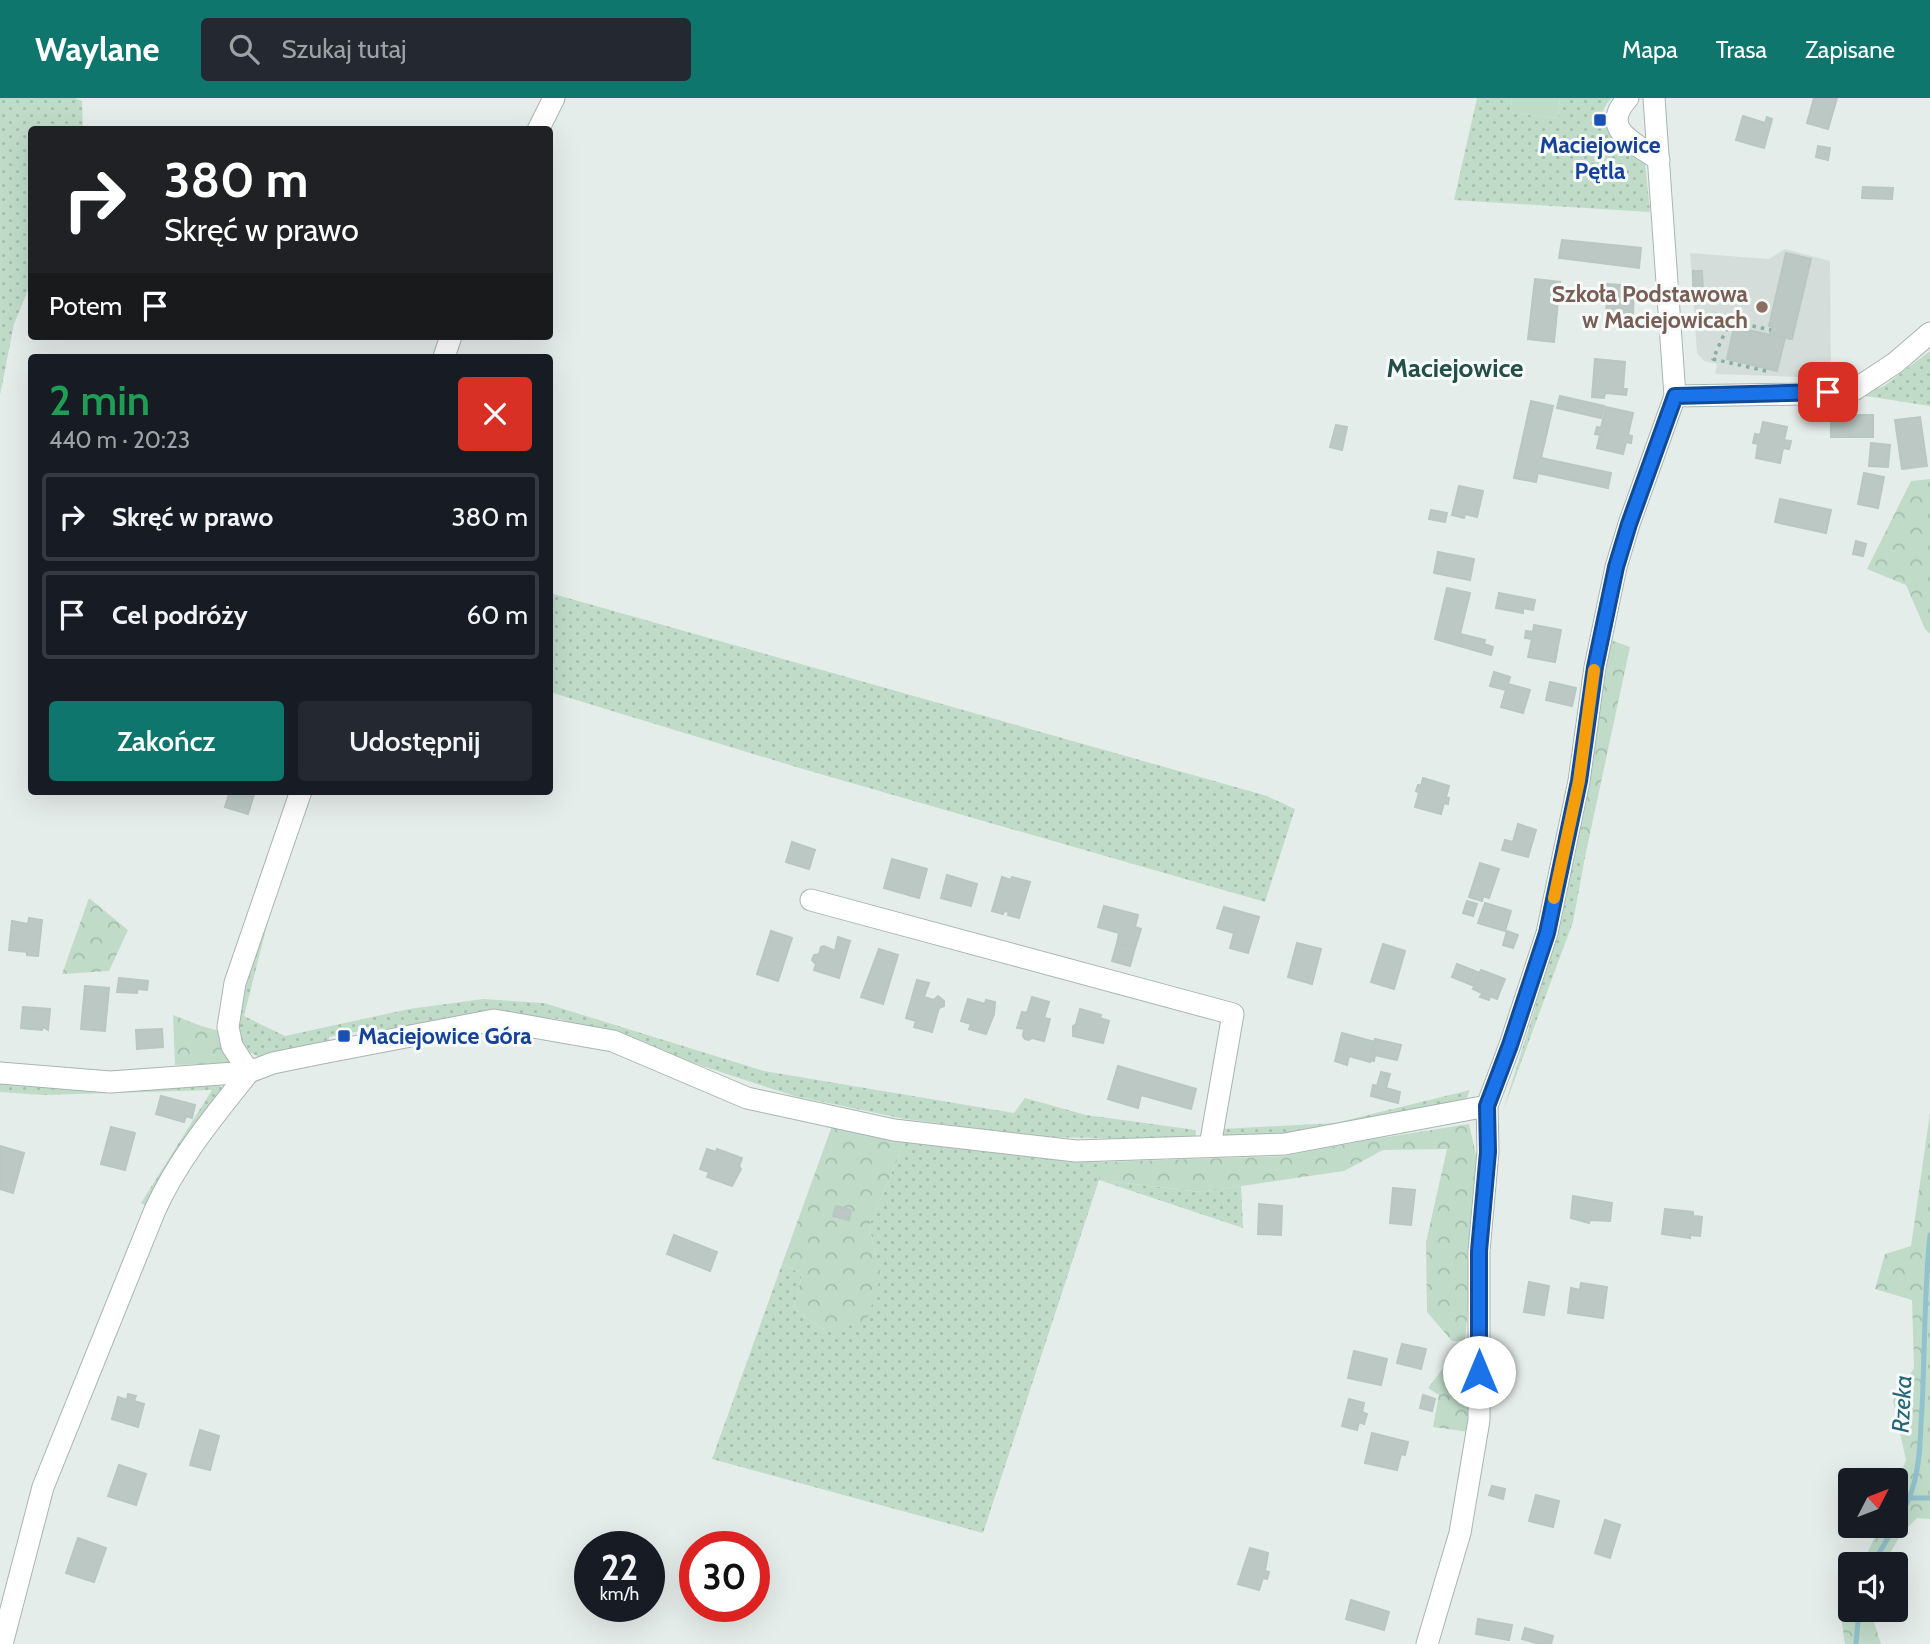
<!DOCTYPE html>
<html lang="pl">
<head>
<meta charset="utf-8">
<style>
	body { margin:0; font-family:Cabin,sans-serif; background:#242831; color:#f1f3f6; height:100vh; display:flex; flex-direction:column; font-size:26px; white-space:nowrap }
	* { box-sizing:border-box; margin:0 }
	p { font-size:23px; color:#9ea1a6 }
	.icon { flex:none; width:38px; height:38px; fill:none; stroke:currentColor; stroke-width:2; stroke-linecap:round; stroke-linejoin:round }
	.map { position:relative; flex:1; overflow:hidden }
	.panel { position:absolute; left:28px; top:256px; width:525px; height:441px; display:flex; flex-direction:column; background:#171b24; border-radius:7px; box-shadow:0 7px 28px #0002 }
	.panel>* { flex:none }
	.hud { position:absolute; left:28px; top:28px; width:525px; height:214px; border-radius:7px; box-shadow:0 7px 28px #0002; background:#202124; color:#fff; overflow:hidden }
	.needle { width:46px; rotate:48deg }
	.tools { position:absolute; left:1838px; top:1370px; display:grid; gap:14px }
	.tools a { display:grid; place-items:center; width:70px; height:70px; border-radius:7px; background:#171b24; box-shadow:0 7px 28px #0002; font-size:35px }
	.speed { position:absolute; left:574px; top:1433px; display:flex; gap:14px; font-size:35px; font-weight:700; text-align:center }
	.speed>* { display:grid; place-content:center; width:91px; height:91px; border-radius:50%; background:#171b24; box-shadow:0 7px 28px #0002; line-height:1 }
	.speed small { font-size:18px; font-weight:400 }
	.speed .limit { border:10px solid #d22; background:#fff; color:#111 }
	.pin { position:absolute; display:grid; place-items:center; width:60px; height:60px; color:#fff; margin:-30px; border-radius:14px; box-shadow:0 4px 10px #0006 }
	.me { position:absolute; width:77px; margin:-38px; rotate:0deg; stroke-linejoin:round; filter:drop-shadow(0 0 5px #0008) }
	.turn { display:flex; align-items:center; gap:24px; height:147px; padding:0 21px; font-size:32px }
	.turn .icon { width:91px; height:91px; stroke-width:2.5 }
	.turn b { display:block; font-size:49px; line-height:60px }
	.then { display:flex; align-items:center; height:66px; padding:0 21px; background:#0003; gap:14px; font-size:26px }
	.round { display:grid; place-items:center; flex:none; width:74px; height:74px; border-radius:7px; background:#242831 }
	.overview { display:flex; align-items:center; justify-content:space-between; height:119px; padding:0 21px }
	h1 { font-size:42px; font-weight:600; line-height:52px; color:#1e9e55 }
	.button { display:flex; gap:14px; margin-top:auto; padding:14px 21px }
	.button a { flex:1; height:80px; border-radius:7px; background:#0f766e; color:#fff; font-size:28px; font-weight:600; line-height:80px; text-align:center }
	.button a+a { background:#242831; color:#f1f3f6 }
	ul { padding:0; list-style:none }
	li { display:flex; align-items:center; gap:21px; height:88px; margin:0 14px 10px; padding:0 7px; border:4px solid #363941; border-radius:7px }
	li div { flex:1 }
	li b { display:block; font-size:26px }
	li em { font-style:normal }
	header { display:flex; align-items:center; gap:42px; box-sizing:border-box; height:98px; padding:0 35px; background:#0f766e; color:#fff }
	header strong { font-size:33px }
	nav { display:flex; gap:38px; margin-inline-start:auto; font-size:24px }
	.search { width:490px; height:63px; background:#242831; display:flex; align-items:center; gap:18px; box-sizing:border-box; padding:0 24px; border-radius:7px; color:#9ea1a6; font-size:26px }
	.map>svg:first-child { display:block }
	.built { fill:#d4ddd9 }
	.grass { fill:url(#grass-dots) }
	.forest { fill:url(#forest-crowns) }
	.pitch { fill:#c0dcc9 }
	.lines { fill:none; stroke-linecap:round; stroke-linejoin:round }
	.stream { stroke:#92c2cd; stroke-width:5 }
	.building { fill:#bbc8c3; stroke:#b8c7c1; stroke-width:2 }
	.minor-casing { stroke:#a8b5b1; stroke-width:23 }
	.path { stroke:#88aea4; stroke-width:3.5; stroke-dasharray:3.5 5; stroke-linecap:butt }
	.minor { stroke:#fff; stroke-width:21 }
	.route-casing { stroke:#114b97; stroke-width:18 }
	.route { stroke:#1a73e8; stroke-width:12 }
	.slow { stroke:#f59e0b; stroke-width:12 }
	.transit-dot { fill:#1a4fb4; stroke:#f6faf8; stroke-width:2.5 }
	.education-dot { fill:#8d6e63; stroke:#f6faf8; stroke-width:2.5 }
	.labels { text-anchor:middle; stroke-width:6; stroke-linejoin:round; paint-order:stroke }
	.transit-label { font-size:23px; font-weight:bold; fill:#164399; stroke:#f6faf8 }
	.education-label { font-size:23px; font-weight:bold; fill:#785e54; stroke:#f6faf8; text-anchor:end }
	.water-label { font-size:24px; font-style:italic; fill:#246576; stroke:#f6faf8 }
	.quarter-label { font-size:26px; font-weight:bold; fill:#234f46; stroke:#f6faf8 }
</style>
</head>
<body>
<header>
<strong>Waylane</strong>
<div class="search"><svg class="icon" aria-label="search" viewBox="0 0 24 24"><circle cx="10" cy="10" r="6"/><path d="M15 15l6 6"/></svg>Szukaj tutaj</div>
<nav><a>Mapa</a><a>Trasa</a><a>Zapisane</a></nav>
</header>
<div class="map">
<svg width="1930" height="1546" viewBox="0 0 1930 1546">
	<defs>
		<pattern id="grass-dots" width="8" height="8" patternUnits="userSpaceOnUse" patternTransform="scale(1.75)"><rect width="8" height="8" fill="#c0dcc9"/><path d="M2 2h.1M6 6h.1" fill="none" stroke="#a5bead" stroke-width="1.8" stroke-linecap="round"/></pattern>
		<pattern id="forest-crowns" width="20" height="18" patternUnits="userSpaceOnUse" patternTransform="scale(1.75)"><rect width="20" height="18" fill="#c0dcc9"/><path d="M2 6a3 3 0 1 1 6 0M12 15a3 3 0 1 1 6 0" fill="none" stroke="#a5bead"/></pattern>
	</defs>
	<rect width="100%" height="100%" fill="#e5edea"/>
	<path class="built" d="M 1785,151 L 1830,163 L 1831,280 L 1715,276 L 1717,266 L 1704,263 L 1697,255 L 1690,155 L 1769,161 Z"/>
	<path class="grass" d="M 0,0 L 75,0 L 82,3 L 83,31 L 32,32 L 31,185 L 14,226 L 0,297 Z
		M 1477,0 L 1512,0 L 1510,15 L 1558,20 L 1560,0 L 1612,0 C 1584,26 1626,50 1645,63 L 1650,114 L 1454,102 Z
		M 1930,253 L 1930,308 L 1859,297 L 1884,288 Z
		M 550,495 L 1267,698 L 1295,711 L 1265,804 L 803,671 L 550,594 Z
		M 1574,756 L 1585,759 L 1573,824 L 1503,1013 L 1535,910 Z
		M 278,784 L 244,918 L 285,938 L 409,911 L 483,901 L 544,905 L 764,973 L 1014,1015 L 1025,1000 L 1086,1017 L 1196,1032 L 1195,1042 L 1044,1039 L 905,1021 L 794,998 L 560,921 L 503,917 L 361,938 L 360,933 L 329,939 L 329,944 L 259,959 L 242,950 L 236,921 Z
		M 0,982 L 216,983 L 222,990 L 222,998 L 148,1109 L 141,1105 L 212,992 L 43,997 L 0,994 Z
		M 1470,992 L 1466,1002 L 1289,1037 L 1220,1042 L 1221,1031 L 1335,1025 Z
		M 906,1041 L 1100,1064 L 1100,1082 L 1200,1094 L 1241,1088 L 1243,1130 L 1099,1082 L 983,1435 L 712,1361 L 782,1166 L 802,1176 L 794,1211 L 824,1232 L 881,1178 L 869,1128 Z"/>
	<path class="forest" d="M 1930,381 L 1930,536 L 1925,531 L 1906,487 L 1867,471 L 1911,383 Z
		M 1611,542 L 1630,549 L 1585,759 L 1574,756 Z
		M 89,800 L 128,832 L 109,873 L 62,876 Z
		M 173,917 L 201,928 L 220,933 L 232,965 L 175,967 Z
		M 1930,1015 L 1930,1421 L 1917,1420 L 1901,1436 L 1884,1466 L 1862,1466 L 1880,1428 L 1895,1428 L 1895,1392 L 1906,1362 L 1893,1303 L 1914,1270 L 1912,1202 L 1875,1191 L 1885,1156 L 1911,1148 Z
		M 833,1025 L 906,1041 L 869,1128 L 881,1178 L 866,1225 L 824,1232 L 794,1211 L 802,1176 L 782,1166 Z
		M 1469,1026 L 1480,1074 L 1465,1243 L 1452,1243 L 1427,1214 L 1426,1144 L 1447,1051 L 1383,1052 L 1344,1073 L 1201,1094 L 1099,1082 L 1100,1064 L 1284,1058 L 1368,1042 Z
		M 1450,1261 L 1468,1264 L 1469,1334 L 1433,1329 L 1439,1297 L 1428,1290 Z
		M 1850,1492 L 1850,1512 L 1870,1512 L 1881,1546 L 1845,1546 L 1840,1512 Z"/>
	<path class="pitch" d="M 1512,0 L 1560,0 L 1558,20 L 1510,15 Z"/>
	<g class="lines">
		<path class="stream" d="M 1909,1400 L 1930,1400
			M 1873,1466 C 1887,1439 1906,1416 1914,1385 C 1921,1361 1920,1334 1922,1310 C 1925,1252 1924,1194 1930,1137
			M 1856,1546 L 1859,1512"/>
	</g>
	<path class="building" d="M 1814,0 L 1837,0 L 1828,31 L 1807,25 Z
		M 1743,18 L 1765,25 L 1767,19 L 1772,21 L 1764,50 L 1736,42 Z
		M 1818,48 L 1830,50 L 1828,62 L 1816,59 Z
		M 1863,89 L 1893,90 L 1892,101 L 1862,100 Z
		M 1562,142 L 1641,150 L 1639,170 L 1559,160 Z
		M 1786,155 L 1811,161 L 1792,241 L 1770,237 L 1772,228 L 1769,228 Z
		M 1693,173 L 1702,173 L 1703,193 L 1693,193 Z
		M 1535,181 L 1560,184 L 1554,244 L 1528,241 Z
		M 1607,186 L 1634,188 L 1633,217 L 1606,216 L 1607,200 L 1601,200 L 1601,190 L 1607,190 Z
		M 1734,229 L 1785,240 L 1777,273 L 1727,261 Z
		M 1595,261 L 1625,264 L 1623,291 L 1627,291 L 1626,297 L 1605,295 L 1604,300 L 1592,299 Z
		M 1560,298 L 1604,308 L 1601,320 L 1557,310 Z
		M 1531,303 L 1553,308 L 1541,360 L 1611,375 L 1608,390 L 1538,375 L 1536,384 L 1514,380 Z
		M 1606,309 L 1633,315 L 1628,337 L 1632,338 L 1631,345 L 1626,344 L 1623,356 L 1597,350 L 1600,337 L 1595,336 L 1597,329 L 1601,330 Z
		M 1831,317 L 1873,317 L 1873,339 L 1831,339 Z
		M 1920,319 L 1927,368 L 1902,371 L 1895,322 Z
		M 1763,324 L 1787,329 L 1784,342 L 1791,343 L 1789,351 L 1783,350 L 1780,365 L 1756,360 L 1758,346 L 1753,345 L 1755,336 L 1760,337 Z
		M 1336,327 L 1347,329 L 1342,352 L 1330,349 Z
		M 1871,345 L 1890,347 L 1888,369 L 1869,368 Z
		M 1864,375 L 1884,379 L 1878,410 L 1858,406 Z
		M 1459,388 L 1483,393 L 1477,419 L 1465,416 L 1464,420 L 1452,417 Z
		M 1780,401 L 1831,412 L 1826,435 L 1775,424 Z
		M 1431,412 L 1447,415 L 1445,424 L 1429,421 Z
		M 1856,443 L 1866,446 L 1863,458 L 1853,456 Z
		M 1438,454 L 1474,461 L 1470,482 L 1434,475 Z
		M 1447,490 L 1470,495 L 1460,536 L 1485,542 L 1484,546 L 1493,549 L 1491,557 L 1435,541 Z
		M 1499,495 L 1535,502 L 1533,512 L 1523,510 L 1523,515 L 1496,510 Z
		M 1534,527 L 1561,532 L 1555,564 L 1528,559 L 1532,541 L 1525,540 L 1526,533 L 1533,534 Z
		M 1494,574 L 1510,579 L 1508,586 L 1530,592 L 1523,615 L 1501,609 L 1506,592 L 1490,588 Z
		M 1550,584 L 1576,590 L 1572,608 L 1546,602 Z
		M 1423,680 L 1449,688 L 1446,699 L 1449,700 L 1448,706 L 1444,705 L 1441,716 L 1415,709 L 1419,695 L 1416,693 L 1418,687 L 1421,688 Z
		M 230,693 L 255,693 L 248,716 L 225,709 Z
		M 1518,726 L 1536,732 L 1528,759 L 1502,752 L 1505,742 L 1513,744 Z
		M 792,744 L 815,752 L 809,771 L 786,764 Z
		M 892,761 L 927,771 L 919,800 L 884,790 Z
		M 1480,765 L 1499,771 L 1489,800 L 1483,798 L 1482,803 L 1469,799 Z
		M 947,777 L 977,786 L 971,808 L 941,800 Z
		M 1002,779 L 1011,782 L 1012,779 L 1030,784 L 1019,820 L 1008,817 L 1009,814 L 1004,813 L 1003,816 L 992,813 Z
		M 1467,803 L 1477,806 L 1473,818 L 1463,815 Z
		M 1485,805 L 1511,813 L 1505,833 L 1478,825 Z
		M 1104,808 L 1138,817 L 1135,829 L 1141,831 L 1135,850 L 1117,845 L 1119,835 L 1098,829 Z
		M 1224,809 L 1259,819 L 1248,855 L 1230,850 L 1234,835 L 1217,830 Z
		M 29,820 L 42,822 L 38,858 L 27,857 L 27,854 L 9,852 L 12,823 L 28,826 Z
		M 771,833 L 792,840 L 778,883 L 757,876 Z
		M 1507,833 L 1518,837 L 1513,850 L 1503,847 Z
		M 838,839 L 850,843 L 839,880 L 814,872 L 816,866 L 812,862 L 814,857 L 819,856 L 821,849 L 824,848 L 835,853 Z
		M 1117,845 L 1135,850 L 1130,868 L 1112,863 Z
		M 1297,845 L 1321,851 L 1312,886 L 1288,879 Z
		M 1383,846 L 1405,853 L 1394,891 L 1371,884 Z
		M 879,851 L 898,857 L 883,906 L 861,899 Z
		M 1457,866 L 1480,875 L 1474,888 L 1452,879 Z
		M 1481,872 L 1505,881 L 1497,901 L 1490,898 L 1489,902 L 1480,899 L 1482,895 L 1473,891 Z
		M 119,880 L 148,883 L 147,892 L 137,891 L 137,895 L 117,894 Z
		M 917,882 L 929,885 L 924,899 L 934,902 L 938,898 L 944,903 L 944,908 L 939,910 L 932,934 L 914,929 L 916,923 L 906,920 Z
		M 85,888 L 109,890 L 105,933 L 81,931 Z
		M 1032,899 L 1049,904 L 1044,920 L 1050,921 L 1044,943 L 1032,940 L 1029,942 L 1025,941 L 1023,938 L 1024,931 L 1017,930 L 1022,914 L 1027,915 Z
		M 968,901 L 985,906 L 986,902 L 995,904 L 994,916 L 986,936 L 969,931 L 971,926 L 961,923 Z
		M 23,909 L 50,911 L 48,932 L 43,929 L 42,932 L 21,930 Z
		M 1080,911 L 1101,917 L 1100,920 L 1109,923 L 1103,945 L 1073,938 L 1073,928 L 1076,926 Z
		M 162,931 L 163,949 L 137,951 L 136,932 Z
		M 1342,935 L 1375,944 L 1370,964 L 1349,958 L 1347,967 L 1335,963 Z
		M 1375,941 L 1401,947 L 1397,962 L 1375,957 L 1374,963 L 1370,962 Z
		M 1118,968 L 1196,991 L 1191,1011 L 1141,997 L 1138,1010 L 1108,1001 Z
		M 1381,974 L 1390,976 L 1386,990 L 1400,994 L 1398,1005 L 1371,998 L 1373,987 L 1377,988 Z
		M 161,998 L 195,1007 L 192,1020 L 186,1018 L 184,1024 L 156,1016 Z
		M 111,1029 L 135,1035 L 125,1072 L 101,1066 Z
		M 0,1048 L 24,1055 L 13,1095 L 0,1091 Z
		M 707,1051 L 716,1054 L 717,1051 L 742,1060 L 739,1068 L 741,1071 L 732,1088 L 707,1079 L 709,1074 L 700,1071 Z
		M 1393,1090 L 1415,1092 L 1411,1127 L 1390,1125 Z
		M 1573,1098 L 1612,1105 L 1610,1123 L 1590,1122 L 1589,1125 L 1571,1120 Z
		M 1259,1106 L 1282,1108 L 1281,1137 L 1258,1136 Z
		M 836,1108 L 851,1112 L 849,1122 L 833,1118 Z
		M 1665,1111 L 1693,1114 L 1693,1118 L 1702,1119 L 1700,1138 L 1690,1137 L 1690,1140 L 1662,1136 Z
		M 674,1137 L 717,1154 L 710,1173 L 667,1156 Z
		M 1529,1184 L 1549,1188 L 1544,1217 L 1524,1214 Z
		M 1581,1185 L 1607,1189 L 1603,1220 L 1568,1215 L 1571,1190 L 1580,1192 Z
		M 1402,1246 L 1426,1251 L 1421,1271 L 1397,1265 Z
		M 1354,1253 L 1387,1261 L 1381,1287 L 1348,1280 Z
		M 128,1296 L 136,1298 L 134,1303 L 144,1306 L 138,1329 L 112,1321 L 118,1299 L 127,1302 Z
		M 1423,1297 L 1435,1301 L 1432,1313 L 1420,1310 Z
		M 1349,1301 L 1364,1305 L 1362,1314 L 1367,1316 L 1364,1326 L 1359,1324 L 1357,1332 L 1342,1328 Z
		M 200,1332 L 219,1338 L 210,1372 L 190,1367 Z
		M 1372,1335 L 1408,1344 L 1405,1357 L 1401,1356 L 1397,1372 L 1365,1365 Z
		M 119,1367 L 146,1376 L 136,1407 L 108,1398 Z
		M 1492,1388 L 1505,1391 L 1503,1401 L 1489,1397 Z
		M 1536,1397 L 1559,1403 L 1553,1429 L 1529,1423 Z
		M 1605,1422 L 1620,1427 L 1610,1460 L 1595,1455 Z
		M 78,1440 L 106,1450 L 94,1484 L 66,1475 Z
		M 1250,1450 L 1268,1455 L 1265,1473 L 1269,1474 L 1267,1481 L 1263,1480 L 1259,1492 L 1238,1486 Z
		M 1351,1502 L 1389,1514 L 1384,1532 L 1346,1521 Z
		M 1478,1521 L 1512,1527 L 1509,1542 L 1476,1536 Z
		M 1525,1530 L 1553,1538 L 1551,1546 L 1540,1546 L 1522,1541 Z"/>
	<g class="lines">
		<g class="minor-casing">
			<path id="minor" d="M 1628,0 C 1598,32 1636,45 1659,62
				M 538,32 L 554,0
				M 444,259 L 451,238
				M 1675,298 L 1803,296 L 1854,292 L 1895,265 L 1930,235
				M 811,802 L 1233,916 L 1210,1048
				M 0,975 L 110,984 L 249,974 L 273,965 L 317,956 L 494,922 L 613,943 L 747,1000 L 894,1032 L 1076,1053 L 1285,1046 L 1487,1008
				M 2,1546 L 43,1389 L 155,1112 C 178,1061 214,1018 249,974 L 232,948 L 228,929 L 235,885 L 301,693
				M 1427,1546 L 1460,1435 L 1479,1322 L 1479,1153 L 1488,1054 L 1487,1008 L 1510,947 L 1547,835 L 1579,683 L 1595,569 L 1616,469 L 1629,426 L 1675,298 L 1654,0"/>
		</g>
		<path class="path" d="M 1766,273 L 1713,261 L 1730,223 L 1771,232"/>
		<use href="#minor" class="minor"/>
	</g>
	<g class="lines">
		<g class="route-casing">
			<path id="route" d="M 1479,1274 L 1479,1153 L 1488,1054 L 1487,1008 L 1510,947 L 1547,835 L 1579,683 L 1595,569 L 1616,469 L 1629,426 L 1675,298 L 1828,294"/>
		</g>
		<use href="#route" class="route"/>
		<path class="slow" d="M 1554,800 L 1579,683 L 1594,572"/>
	</g>
	<g class="transit-dot">
		<rect x="1593" y="15" width="14" height="14" rx="3.5"/>
		<rect x="337" y="931" width="14" height="14" rx="3.5"/>
	</g>
	<circle class="education-dot" cx="1762" cy="209" r="7"/>
	<g class="labels">
		<g class="transit-label">
			<text x="1600" y="55">Maciejowice<tspan x="1600" dy="26">Pętla</tspan></text>
			<text x="358" y="946" text-anchor="start">Maciejowice Góra</text>
		</g>
		<g class="education-label">
			<text x="1748" y="204">Szkoła Podstawowa<tspan x="1748" dy="26">w Maciejowicach</tspan></text>
		</g>
		<g class="water-label">
			<text transform="translate(1902 1306) rotate(-87)" y="8">Rzeka</text>
		</g>
		<g class="quarter-label">
			<text x="1455" y="279">Maciejowice</text>
		</g>
	</g>
</svg>
<div class="tools">
<a><svg class="needle" viewBox="-14 -14 28 28"><path d="M0-13l5 13h-10z" fill="#e53935"/><path d="M0 13l5-13h-10z" fill="#9ea1a6"/></svg></a>
<a><svg class="icon" aria-label="sound" viewBox="0 0 24 24"><path d="M4 9h4l5-4v14l-5-4H4zM17 9q2 3 0 6"/></svg></a>
</div>
<div class="speed"><div>22<small>km/h</small></div><div class="limit">30</div></div>
<div class="pin" style="left:1828px;top:294px;background:#d93025"><svg class="icon" aria-label="arrive" viewBox="0 0 24 24"><path d="M6 21V4h12l-3 4 3 4H6"/></svg></div>
<svg class="me" style="left:1479px;top:1274px" viewBox="-20 -20 40 40"><circle r="19" fill="#fff"/><path d="M0-13L10 11 0 6-10 11z" fill="#1a73e8"/></svg>
<div class="hud">
<div class="turn"><svg class="icon" aria-label="right" viewBox="0 0 24 24"><path d="M7 20v-9h11M14 6l5 5-5 5"/></svg><div><b>380 m</b>Skręć w prawo</div></div>
<div class="then">Potem<svg class="icon" aria-label="arrive" viewBox="0 0 24 24"><path d="M6 21V4h12l-3 4 3 4H6"/></svg></div>
</div>
<section class="panel">
<div class="overview"><div><h1>2 min</h1><p>440 m · 20:23</p></div><a class="round" style="background:#d93025;color:#fff"><svg class="icon" aria-label="close" viewBox="0 0 24 24"><path d="M6 6l12 12M18 6L6 18"/></svg></a></div>
<ul>
<li><svg class="icon" aria-label="right" viewBox="0 0 24 24"><path d="M7 20v-9h11M14 6l5 5-5 5"/></svg><div><b>Skręć w prawo</b></div><em>380 m</em></li>
<li><svg class="icon" aria-label="arrive" viewBox="0 0 24 24"><path d="M6 21V4h12l-3 4 3 4H6"/></svg><div><b>Cel podróży</b></div><em>60 m</em></li>
</ul>
<div class="button"><a>Zakończ</a><a>Udostępnij</a></div>
</section>
</div>
</body>
</html>
